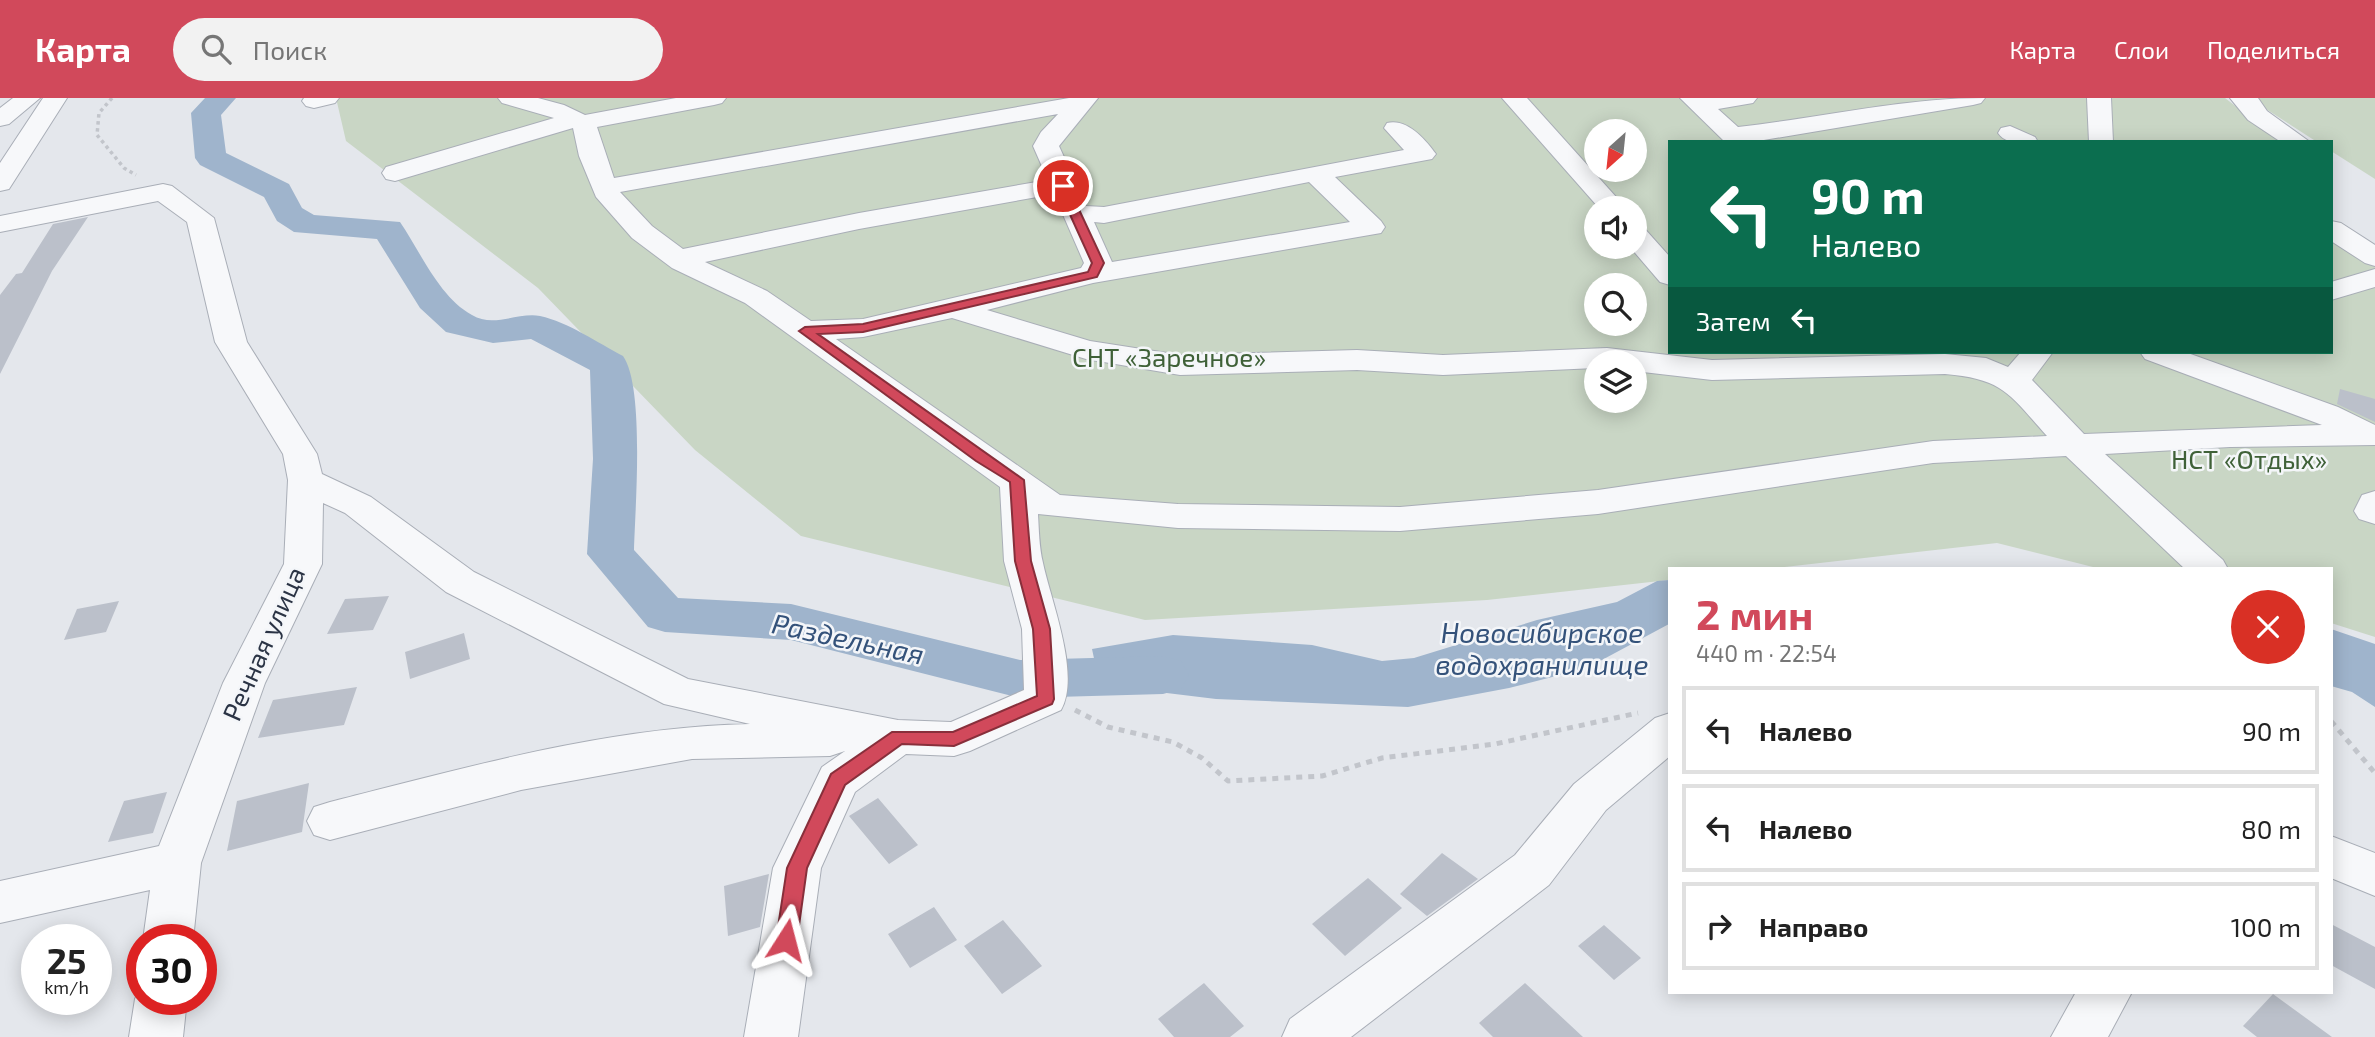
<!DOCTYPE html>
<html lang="ru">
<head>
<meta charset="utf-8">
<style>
	body { margin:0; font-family:"Exo 2",sans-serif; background:#f2f2f2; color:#222; height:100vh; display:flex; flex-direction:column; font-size:26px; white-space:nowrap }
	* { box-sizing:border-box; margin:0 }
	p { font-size:23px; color:#767676 }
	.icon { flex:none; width:38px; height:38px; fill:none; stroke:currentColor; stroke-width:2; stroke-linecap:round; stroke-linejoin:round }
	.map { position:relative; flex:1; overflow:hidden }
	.side { position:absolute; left:1668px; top:469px; width:665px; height:427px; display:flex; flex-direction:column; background:#fff; border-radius:0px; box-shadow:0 4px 18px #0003 }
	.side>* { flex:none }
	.hud { position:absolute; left:1668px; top:42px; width:665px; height:214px; border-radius:0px; box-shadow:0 4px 18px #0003; background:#0b6e4f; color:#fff; overflow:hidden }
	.needle { width:46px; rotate:207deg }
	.fabs { position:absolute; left:1584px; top:21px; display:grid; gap:14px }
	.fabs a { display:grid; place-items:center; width:63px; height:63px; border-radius:50%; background:#fff; box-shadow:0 4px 18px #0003; font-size:35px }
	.speed { position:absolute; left:21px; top:826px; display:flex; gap:14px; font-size:35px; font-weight:700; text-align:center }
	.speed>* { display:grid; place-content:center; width:91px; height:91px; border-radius:50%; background:#fff; box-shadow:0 4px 18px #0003; line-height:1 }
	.speed small { font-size:18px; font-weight:400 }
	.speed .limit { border:10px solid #d22; background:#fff; color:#111 }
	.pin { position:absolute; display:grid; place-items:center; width:60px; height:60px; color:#fff; margin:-30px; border:4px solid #fff; border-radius:50%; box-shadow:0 2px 7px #0007 }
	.me { position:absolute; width:77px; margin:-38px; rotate:9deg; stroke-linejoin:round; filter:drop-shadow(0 0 5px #0008) }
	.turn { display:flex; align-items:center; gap:24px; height:147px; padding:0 28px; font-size:32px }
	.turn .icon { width:91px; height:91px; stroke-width:2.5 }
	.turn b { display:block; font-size:49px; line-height:60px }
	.then { display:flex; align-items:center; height:66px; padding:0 28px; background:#0003; gap:14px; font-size:26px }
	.round { display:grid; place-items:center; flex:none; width:74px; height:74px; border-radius:37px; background:#f2f2f2 }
	.headline { display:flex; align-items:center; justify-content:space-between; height:119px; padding:0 28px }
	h1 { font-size:42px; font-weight:700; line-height:52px; color:#d1495b }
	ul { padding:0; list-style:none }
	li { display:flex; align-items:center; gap:21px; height:88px; margin:0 14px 10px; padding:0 14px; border:4px solid #e0e0e0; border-radius:0px }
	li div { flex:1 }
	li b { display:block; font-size:26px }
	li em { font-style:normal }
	header { display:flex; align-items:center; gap:42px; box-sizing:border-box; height:98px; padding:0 35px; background:#d1495b; color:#fff }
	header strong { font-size:33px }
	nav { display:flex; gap:38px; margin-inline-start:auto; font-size:24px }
	.search { width:490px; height:63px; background:#f2f2f2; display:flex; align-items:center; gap:18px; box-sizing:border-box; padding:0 24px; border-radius:38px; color:#767676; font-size:26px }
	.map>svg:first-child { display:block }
	.green { fill:#c9d6c5; fill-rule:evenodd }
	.water { fill:#9fb4cc }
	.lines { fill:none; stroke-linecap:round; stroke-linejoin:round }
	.river { fill:#9fb4cc; fill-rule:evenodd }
	.building { fill:#bbc0ca }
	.minor-casing { stroke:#a9aeb7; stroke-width:2 }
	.path-far1 { stroke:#c2c5cb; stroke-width:3.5; stroke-dasharray:3.5 3.5; stroke-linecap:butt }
	.path { stroke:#c2c5cb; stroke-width:5; stroke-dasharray:6 6; stroke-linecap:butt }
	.minor { fill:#f7f8fa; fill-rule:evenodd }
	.route { fill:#d1495b; stroke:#882f3b; stroke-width:2 }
	.labels { text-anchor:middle; stroke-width:5; stroke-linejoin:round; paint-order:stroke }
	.park-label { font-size:26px; fill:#3f6138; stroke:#f4f6f9 }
	.street-label { font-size:26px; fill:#2b3445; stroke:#f4f6f9 }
	.water-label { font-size:28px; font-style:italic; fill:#34527a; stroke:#f4f6f9 }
</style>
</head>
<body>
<header>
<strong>Карта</strong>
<div class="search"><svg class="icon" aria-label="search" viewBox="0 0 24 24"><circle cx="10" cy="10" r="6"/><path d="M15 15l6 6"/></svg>Поиск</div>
<nav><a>Карта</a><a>Слои</a><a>Поделиться</a></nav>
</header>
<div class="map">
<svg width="2375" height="939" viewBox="0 0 2375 939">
	<rect width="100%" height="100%" fill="#e4e7ec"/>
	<path class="green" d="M 336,0 L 2225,0 L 2282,44 L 1670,44 L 1670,254 L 2331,254 L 2331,127 L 2375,148 L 2375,539 L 2331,525 L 2331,471 L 2101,471 L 1997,445 L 1767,471 L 1670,471 L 1669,482 L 1487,502 L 1145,522 L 801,438 L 695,352 L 538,190 L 346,43 ZM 1596,33 L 1634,33 L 1634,72 L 1596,72 ZM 1596,110 L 1634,110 L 1634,149 L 1596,149 ZM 1596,187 L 1634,187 L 1634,226 L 1596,226 ZM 1596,264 L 1634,264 L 1634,303 L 1596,303 Z
		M 2249,0 L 2375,0 L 2375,81 L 2331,53 L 2331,44 L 2317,44 Z"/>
	<path class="water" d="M 1669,482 L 1669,526 L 1587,570 L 1509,590 L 1408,609 L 1216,601 L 1142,592 L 1098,579 L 1092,551 L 1173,537 L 1312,547 L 1382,563 L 1414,560 L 1537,522 L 1617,504 L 1657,483 Z
		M 2331,531 L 2375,546 L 2375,609 L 2352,594 L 2331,588 Z"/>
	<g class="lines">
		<path class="river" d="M 205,0 L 236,0 L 221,17 L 226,55 L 289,86 L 302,110 L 314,117 L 400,124 C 420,153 439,199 472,217 C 493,230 518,214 540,218 C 568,224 598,245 623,258 C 645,289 635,411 634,452 L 678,500 L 791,506 L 1020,562 L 1163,558 L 1181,563 L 1189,577 L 1181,591 L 1163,596 L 1020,600 L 791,542 L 665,534 L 648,529 L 587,456 L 593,361 L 590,272 L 531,241 L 493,245 L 446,234 L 420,210 L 377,141 L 294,134 L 277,123 L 264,99 L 200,67 L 195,60 L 191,15 Z"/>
	</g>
	<path class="building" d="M 88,119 L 52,173 L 0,276 L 0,197 L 16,176 L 22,175 L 53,126 Z
		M 2340,291 L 2375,301 L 2375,324 L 2337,306 Z
		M 389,498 L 373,532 L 327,536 L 345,501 Z
		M 119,503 L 106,534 L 64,542 L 77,511 Z
		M 464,535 L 470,561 L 410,581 L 405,554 Z
		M 357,589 L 344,627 L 258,640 L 273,602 Z
		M 309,685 L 302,734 L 227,753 L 237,703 Z
		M 167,694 L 153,735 L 108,744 L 124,703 Z
		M 878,700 L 918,747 L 889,766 L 849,718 Z
		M 1442,755 L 1478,781 L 1427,818 L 1400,796 Z
		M 769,776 L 760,829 L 728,838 L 724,788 Z
		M 1368,780 L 1402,810 L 1345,858 L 1312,826 Z
		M 934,809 L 957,842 L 910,870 L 888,836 Z
		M 1003,822 L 1042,868 L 1002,896 L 964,848 Z
		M 2331,826 L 2375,849 L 2375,891 L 2331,867 Z
		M 1604,827 L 1641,860 L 1614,882 L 1578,848 Z
		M 1204,885 L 1244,928 L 1230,939 L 1174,939 L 1158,921 Z
		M 1525,885 L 1583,939 L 1493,939 L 1479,925 Z
		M 2273,896 L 2332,939 L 2257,939 L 2243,928 Z"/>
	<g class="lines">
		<g class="minor-casing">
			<path id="minor" d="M 13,0 L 40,0 L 9,26 L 0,28 L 0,10 Z
				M 43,0 L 67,0 L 9,91 L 0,93 L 0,65 Z
				M 304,0 L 339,0 L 335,5 L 314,10 L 306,8 L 302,3 Z
				M 498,0 L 538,0 L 564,7 L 585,17 L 676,0 L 726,0 L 722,5 L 714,7 L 597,29 L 614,80 L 1069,0 L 1098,0 L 1059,48 L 1086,108 L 1104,109 L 1404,52 L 1384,30 L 1387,25 C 1407,20 1425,41 1436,56 L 1432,61 L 1335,79 L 1381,123 L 1385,129 L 1381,135 L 1093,185 L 987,212 L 1090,243 L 1180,257 L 1357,252 L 1443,257 L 1607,250 L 1712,262 L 1945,256 L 1986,260 L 2008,269 L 2021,254 L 2053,254 L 2032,282 L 2084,336 L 2322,327 L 2145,261 L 2140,254 L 2185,254 L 2338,309 L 2375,327 L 2375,347 L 2230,349 L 2105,356 L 2223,462 L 2228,471 L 2185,471 L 2066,358 L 1933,365 L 1598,416 L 1400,433 L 1178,430 L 1038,416 C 1039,432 1039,449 1043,465 C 1051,503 1081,577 1061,612 L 970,653 L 954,658 L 906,656 L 855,694 L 821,770 L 798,939 L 744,939 L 773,770 L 822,669 L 845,653 L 830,658 L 692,661 L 521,692 L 330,742 L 314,737 L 307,723 L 314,709 L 330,704 C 468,669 607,629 750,626 L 664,606 L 446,494 L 345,415 L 323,405 L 322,466 L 265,585 L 201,765 L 193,842 L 143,842 L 150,792 L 0,825 L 0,783 L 159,748 L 223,585 L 284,466 L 288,382 L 283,356 L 215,244 L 187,124 L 158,103 L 0,134 L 0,118 L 163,86 L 172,88 L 214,120 L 247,244 L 317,356 L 322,376 L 371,399 L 474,474 L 688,581 L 898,622 L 951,624 L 1024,592 L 1022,531 L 1004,463 L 1000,389 L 745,205 L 672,170 L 632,140 L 596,99 L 579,58 L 573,30 L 395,83 L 386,81 L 382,75 L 386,69 L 554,20 L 502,5 ZM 1058,16 L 1041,34 L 1033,48 L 1048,82 L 859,115 L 683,151 L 652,128 L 620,94 ZM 1309,84 L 1350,124 L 1112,164 L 1094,124 L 1104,125 ZM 1054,96 L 1084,165 L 1081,170 L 863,221 L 811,223 L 767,193 L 705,164 L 859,131 ZM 952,220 L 1086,261 L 1180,277 L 1357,272 L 1443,277 L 1596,270 L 1596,264 L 1634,264 L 1634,273 L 1712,282 L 1945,276 C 2004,281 2009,296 2047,338 L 1933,343 L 1598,392 L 1400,409 L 1178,406 L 1060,397 L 836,241 L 863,239 Z
				M 1502,0 L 1527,0 L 1626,110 L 1599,110 Z
				M 1680,0 L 1757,0 L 1753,5 L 1718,11 L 1738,29 C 1820,20 1902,0 1985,0 L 1981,5 L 1973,7 L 1752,44 L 1725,44 Z
				M 2087,0 L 2111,0 L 2113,44 L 2089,44 Z
				M 2230,0 L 2258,0 L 2267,13 L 2310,44 L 2281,44 L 2248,22 Z
				M 2010,28 L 2035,39 L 2038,44 C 2024,44 2007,48 1998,35 L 2001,30 Z
				M 2331,123 L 2341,125 L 2375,147 L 2375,168 L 2365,165 L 2331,143 Z
				M 1634,128 L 1644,130 L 1670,159 L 1670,187 L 1660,184 L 1630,149 L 1634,149 Z
				M 2375,171 L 2375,189 L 2331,202 L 2331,184 Z
				M 2375,393 L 2375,426 L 2359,421 L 2354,413 L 2362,397 Z
				M 1670,615 L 1670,658 L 1606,712 L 1549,787 L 1351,939 L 1282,939 L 1290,921 L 1515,757 L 1574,686 L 1655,620 Z
				M 2331,738 L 2375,755 L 2375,798 L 2331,780 Z
				M 142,886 L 142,901 L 187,901 L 183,939 L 129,939 L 135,901 Z
				M 2076,894 L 2132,894 L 2108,939 L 2051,939 Z"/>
		</g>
		<path class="path-far1" d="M 112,0 L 99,15 L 97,37 L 124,70 L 136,77"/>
		<path class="path" d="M 1075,612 L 1108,629 L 1173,644 L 1202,660 L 1228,683 L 1322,678 L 1382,660 L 1495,646 L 1638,615
			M 2331,623 L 2375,675"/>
		<use href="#minor" class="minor"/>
	</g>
	<path class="route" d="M 1063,84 L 1068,88 L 1104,165 L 1097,179 L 863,234 L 818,236 L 1024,382 L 1031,463 L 1050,531 L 1054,601 L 1052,606 L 954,648 L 902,646 L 845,687 L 807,770 L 797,842 L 793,849 L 786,852 L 779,849 L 776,842 L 787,770 L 831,676 L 892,634 L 953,634 L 1037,598 L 1033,531 L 1015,463 L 1010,384 L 976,363 L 799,233 L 805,229 L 863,226 L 1088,174 L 1092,165 L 1057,88 Z"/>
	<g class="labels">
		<g class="park-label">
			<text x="1169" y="269">СНТ «Заречное»</text>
			<text x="2249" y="371">НСТ «Отдых»</text>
		</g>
		<g class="street-label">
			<text transform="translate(264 546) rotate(-66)" y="9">Речная улица</text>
		</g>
		<g class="water-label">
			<text x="1542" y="545">Новосибирское<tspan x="1542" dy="32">водохранилище</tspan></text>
			<text transform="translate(848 541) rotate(12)" y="10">Раздельная</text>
		</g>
	</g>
</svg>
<div class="fabs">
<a><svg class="needle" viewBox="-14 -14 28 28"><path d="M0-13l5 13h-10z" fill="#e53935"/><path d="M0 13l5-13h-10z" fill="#767676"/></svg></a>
<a><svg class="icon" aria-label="sound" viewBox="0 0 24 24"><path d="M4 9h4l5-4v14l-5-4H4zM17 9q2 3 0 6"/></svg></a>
<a><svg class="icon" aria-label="search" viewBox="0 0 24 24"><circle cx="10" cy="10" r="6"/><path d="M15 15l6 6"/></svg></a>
<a><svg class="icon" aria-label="layers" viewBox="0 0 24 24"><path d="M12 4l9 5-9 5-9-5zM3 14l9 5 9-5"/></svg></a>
</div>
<div class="speed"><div>25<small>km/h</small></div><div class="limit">30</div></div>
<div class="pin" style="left:1063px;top:88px;background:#d93025"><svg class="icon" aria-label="arrive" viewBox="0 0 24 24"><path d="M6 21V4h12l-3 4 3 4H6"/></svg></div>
<svg class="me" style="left:786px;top:842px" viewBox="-20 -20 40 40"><path d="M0-17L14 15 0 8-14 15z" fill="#d1495b" stroke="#fff" stroke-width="4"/></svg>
<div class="hud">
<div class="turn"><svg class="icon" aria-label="left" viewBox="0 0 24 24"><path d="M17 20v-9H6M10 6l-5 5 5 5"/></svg><div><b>90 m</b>Налево</div></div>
<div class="then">Затем<svg class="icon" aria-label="left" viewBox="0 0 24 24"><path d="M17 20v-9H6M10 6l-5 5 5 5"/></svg></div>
</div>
<section class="side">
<div class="headline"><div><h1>2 мин</h1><p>440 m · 22:54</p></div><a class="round" style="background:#d93025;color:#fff"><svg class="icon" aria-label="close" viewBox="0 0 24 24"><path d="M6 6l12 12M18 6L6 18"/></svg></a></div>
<ul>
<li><svg class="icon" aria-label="left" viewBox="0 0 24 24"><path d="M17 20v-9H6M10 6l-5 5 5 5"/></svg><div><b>Налево</b></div><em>90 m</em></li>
<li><svg class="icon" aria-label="left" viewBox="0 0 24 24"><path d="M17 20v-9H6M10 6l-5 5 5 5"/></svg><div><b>Налево</b></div><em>80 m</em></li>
<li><svg class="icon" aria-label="right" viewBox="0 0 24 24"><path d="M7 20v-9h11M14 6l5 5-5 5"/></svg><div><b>Направо</b></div><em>100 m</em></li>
</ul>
</section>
</div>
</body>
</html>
